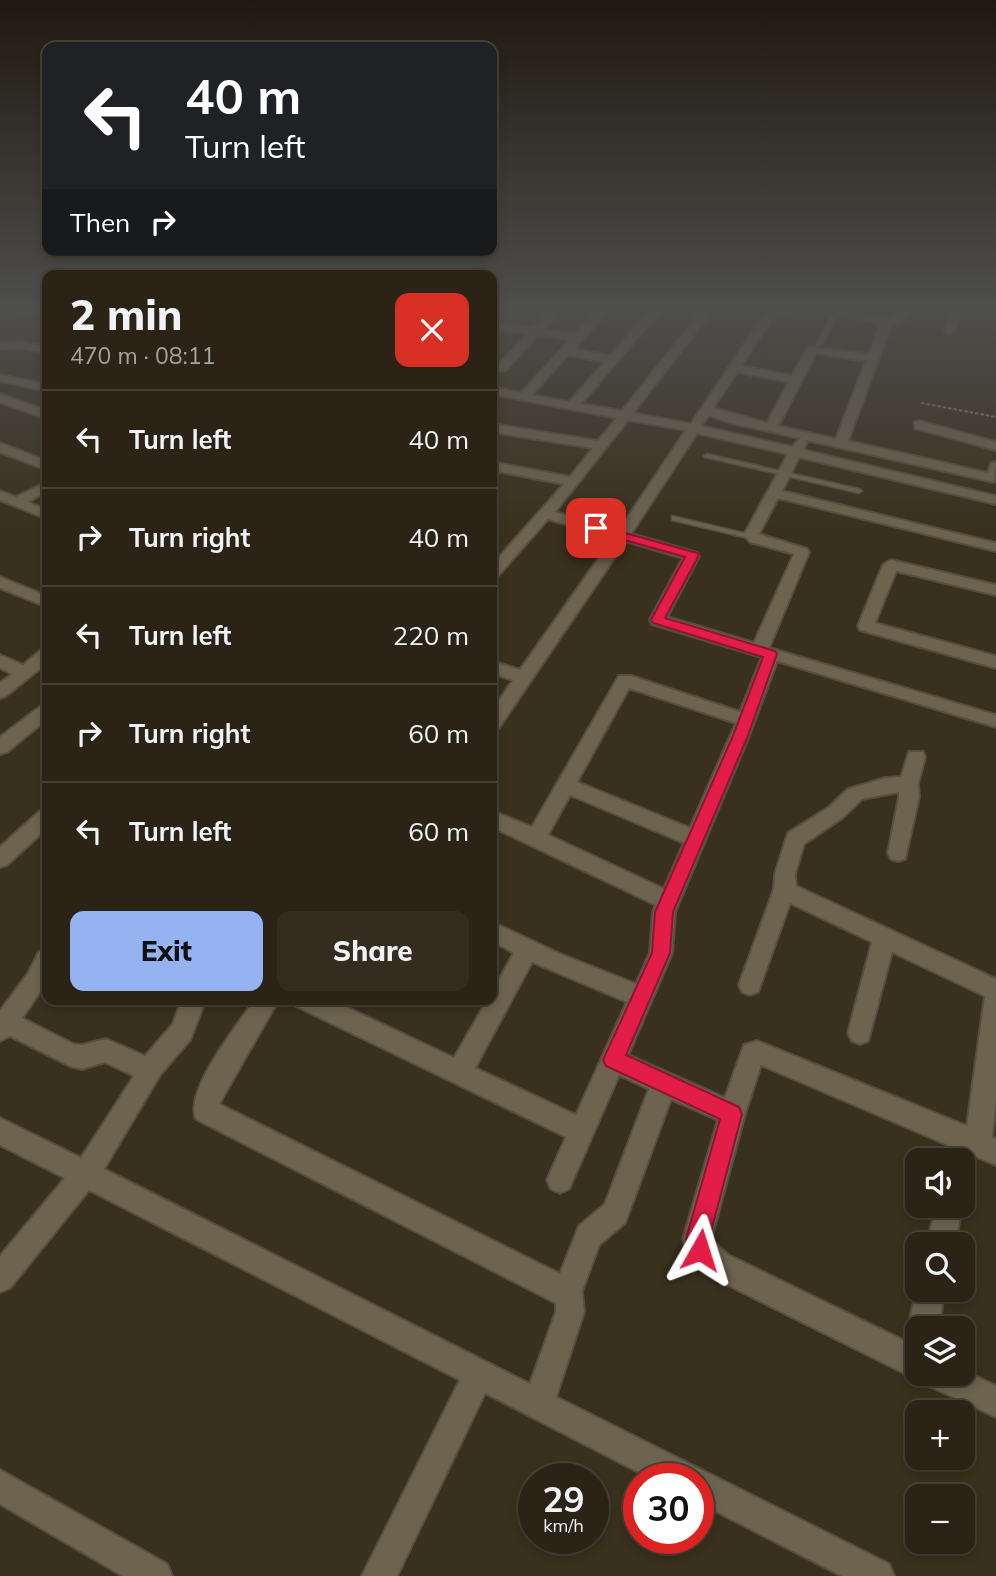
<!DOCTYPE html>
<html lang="en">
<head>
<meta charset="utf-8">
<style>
	body { margin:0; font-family:Mulish,sans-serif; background:#332c1f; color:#f1f3f6; height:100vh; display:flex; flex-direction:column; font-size:26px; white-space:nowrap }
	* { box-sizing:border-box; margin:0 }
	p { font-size:23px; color:#a6a4a1 }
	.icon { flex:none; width:38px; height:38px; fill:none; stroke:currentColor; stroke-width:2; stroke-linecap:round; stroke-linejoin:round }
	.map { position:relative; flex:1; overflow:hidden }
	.sheet { position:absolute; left:42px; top:270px; width:455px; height:735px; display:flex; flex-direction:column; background:#2b2416; border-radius:14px; box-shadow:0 4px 10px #0003,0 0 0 2px #474135 }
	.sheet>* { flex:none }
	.banner { position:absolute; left:42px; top:42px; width:455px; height:214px; border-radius:14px; box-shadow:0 4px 10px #0003,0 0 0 2px #474135; background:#202124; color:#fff; overflow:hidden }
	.buttons { position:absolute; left:905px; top:1148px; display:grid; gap:14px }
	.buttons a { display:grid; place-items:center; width:70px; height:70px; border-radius:14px; background:#2b2416; box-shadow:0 4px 10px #0003,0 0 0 2px #474135; font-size:35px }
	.speed { position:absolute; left:518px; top:1463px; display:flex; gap:14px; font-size:35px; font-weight:700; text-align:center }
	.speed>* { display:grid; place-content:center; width:91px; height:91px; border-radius:50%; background:#2b2416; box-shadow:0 4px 10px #0003,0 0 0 2px #474135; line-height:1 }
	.speed small { font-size:18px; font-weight:400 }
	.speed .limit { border:10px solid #d22; background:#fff; color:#111 }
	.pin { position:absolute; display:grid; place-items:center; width:60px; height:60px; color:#fff; margin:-30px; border-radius:14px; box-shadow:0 4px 10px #0006 }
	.me { position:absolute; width:77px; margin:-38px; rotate:6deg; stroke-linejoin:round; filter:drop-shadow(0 0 5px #0008) }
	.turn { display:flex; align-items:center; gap:24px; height:147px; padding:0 28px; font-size:32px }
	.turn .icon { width:91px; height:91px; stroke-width:2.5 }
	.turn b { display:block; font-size:49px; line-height:60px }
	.then { display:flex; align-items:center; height:66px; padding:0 28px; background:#0003; gap:14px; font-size:26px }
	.round { display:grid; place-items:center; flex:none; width:74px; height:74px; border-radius:14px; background:#332c1f }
	.overview { display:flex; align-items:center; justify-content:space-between; height:119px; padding:0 28px }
	h1 { font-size:42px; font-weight:800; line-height:52px }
	.primary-button { display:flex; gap:14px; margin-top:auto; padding:14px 28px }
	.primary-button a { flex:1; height:80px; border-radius:14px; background:#95b2f1; color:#111; font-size:28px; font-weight:800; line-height:80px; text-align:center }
	.primary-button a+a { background:#332c1f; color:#f1f3f6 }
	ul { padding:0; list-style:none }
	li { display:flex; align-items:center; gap:21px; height:98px; padding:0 28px; border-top:2px solid #474135 }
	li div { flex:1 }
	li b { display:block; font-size:26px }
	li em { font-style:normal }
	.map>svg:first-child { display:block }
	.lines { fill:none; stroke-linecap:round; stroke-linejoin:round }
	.service-casing { stroke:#564e3e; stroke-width:3 }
	.minor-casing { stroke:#564e3e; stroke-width:4 }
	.path { stroke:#857d6d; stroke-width:2; stroke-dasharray:3.5 2; stroke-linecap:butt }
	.service { fill:#6d634f; fill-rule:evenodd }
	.minor { fill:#6d634f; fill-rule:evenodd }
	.route { fill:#e11d48; stroke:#92132f; stroke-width:2 }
</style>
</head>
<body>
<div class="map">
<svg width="996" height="1576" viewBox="0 0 996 1576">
	<rect width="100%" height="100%" fill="#39301d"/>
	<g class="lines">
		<g class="service-casing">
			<path id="service" d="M 845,311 L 850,312 L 835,319 L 822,345 L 817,346 L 816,345 L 831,317 Z
				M 707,454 L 859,489 L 862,491 L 859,493 L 705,457 L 704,456 Z
				M 672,516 L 752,535 L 756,537 L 752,539 L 672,520 Z"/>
		</g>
		<g class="minor-casing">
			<path id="minor" d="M 17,310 L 47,311 L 47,317 Z
				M 550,310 L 561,310 L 544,330 L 575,334 L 598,310 L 609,310 L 574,349 L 610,356 L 650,310 L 661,310 L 581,404 L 622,411 L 702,310 L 713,310 L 633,413 L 691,424 L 765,313 L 795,310 L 773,317 L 741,366 L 792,376 L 808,347 L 869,354 L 881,323 L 848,317 L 842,310 L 891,319 L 898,310 L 908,310 L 901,323 L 891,325 L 848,441 L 988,473 L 991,463 L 996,462 L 994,482 L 806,440 L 807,442 L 803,450 L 996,496 L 996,504 L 799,457 L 782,491 L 996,543 L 996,551 L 778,498 L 759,534 L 807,549 L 809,552 L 769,648 L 996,715 L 996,727 L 777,661 L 748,738 L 675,912 L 672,953 L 628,1055 L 725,1098 L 744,1045 L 757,1041 L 967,1126 L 985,996 L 892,952 L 868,1041 L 860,1044 L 852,1041 L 848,1033 L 872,942 L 790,903 L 758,992 L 750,995 L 742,992 L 739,985 L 774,889 L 775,874 L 788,833 L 828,808 L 848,789 L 886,778 L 901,777 L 909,752 L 923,752 L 925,757 L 918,784 L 919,797 L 905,859 L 898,861 L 891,859 L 888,853 L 899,797 L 899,792 L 862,799 L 842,818 L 804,844 L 795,874 L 796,886 L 996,979 L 996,1100 L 992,1137 L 996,1139 L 996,1165 L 972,1155 L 967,1169 L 962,1171 L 962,1160 L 945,1160 L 948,1145 L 761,1065 L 745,1114 L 711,1239 L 728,1255 L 917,1347 L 917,1374 L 962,1374 L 962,1370 L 996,1386 L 996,1417 L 927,1385 L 923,1375 L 917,1378 L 906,1374 L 708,1275 L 690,1260 L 683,1239 L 718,1120 L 671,1099 L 625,1223 L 599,1245 L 582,1291 L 584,1312 L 556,1397 L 889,1564 L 894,1576 L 842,1576 L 698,1502 L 698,1479 L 652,1479 L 485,1393 L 397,1576 L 362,1576 L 460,1380 L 89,1190 L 10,1288 L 0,1292 L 0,1256 L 65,1178 L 0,1145 L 0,1118 L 81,1158 L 134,1076 L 105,1062 L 82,1069 L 70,1066 L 10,1036 L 0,1041 L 0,1011 L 29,972 L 39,952 L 47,949 L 47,982 L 22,1018 L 73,1044 L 82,1045 L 106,1039 L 145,1056 L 173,1024 L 182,999 L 206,999 L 190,1040 L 160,1075 L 104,1169 L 530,1384 L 556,1312 L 556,1303 L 196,1119 C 184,1090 238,1025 255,999 L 279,999 L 219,1104 L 560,1274 L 579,1226 L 605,1204 L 649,1089 L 619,1075 L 569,1189 L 560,1193 L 551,1189 L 547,1180 L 566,1137 L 296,1006 L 293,999 L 329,999 L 454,1058 L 488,999 L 492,999 L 492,992 L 514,953 L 492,941 L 492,922 L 560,954 L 636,984 L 650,953 L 653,912 L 656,905 L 492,827 L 492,811 L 532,827 L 619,676 L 631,676 L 740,712 L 762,657 L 652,624 L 650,620 L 683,558 L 626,541 L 498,729 L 492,730 L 492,711 L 513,680 L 492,673 L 492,661 L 520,670 L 613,538 L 548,519 L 497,577 L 492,579 L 492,565 L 564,484 L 492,470 L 492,462 L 570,477 L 593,448 L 492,432 L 492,424 L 598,441 L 617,418 L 492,394 L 492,387 L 521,393 L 570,340 L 538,335 L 506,370 L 492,373 L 492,367 L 498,365 L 528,334 L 492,328 L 492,322 L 533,328 ZM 816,353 L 866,361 L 836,439 L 778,426 ZM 568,355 L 605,362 L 569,402 L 532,395 ZM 737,372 L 789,382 L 767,423 L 713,408 ZM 709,415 L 731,423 L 800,438 L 792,447 L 701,426 ZM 628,420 L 686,430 L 619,530 L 555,512 ZM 697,433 L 788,454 L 744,535 L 750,542 L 794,554 L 754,643 L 667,617 L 699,556 L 697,553 L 631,534 ZM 629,688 L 736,723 L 690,828 L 577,782 ZM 570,795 L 684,843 L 664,889 L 548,835 ZM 532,962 L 627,1002 L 576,1115 L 475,1068 Z
				M 951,310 L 961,310 L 954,331 L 949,334 L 944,331 Z
				M 20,342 L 47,347 L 47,353 L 20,348 L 0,349 L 0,343 Z
				M 0,375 L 47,385 L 47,391 L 0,381 Z
				M 0,394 L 47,411 L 47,419 L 0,402 Z
				M 919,421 L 996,442 L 996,450 L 915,428 L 915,422 Z
				M 0,443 L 47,461 L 47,470 L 0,452 Z
				M 47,482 L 47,491 L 28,502 L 47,510 L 47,519 L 0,500 L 0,491 L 16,497 Z
				M 891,560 L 996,585 L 996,595 L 896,571 L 875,623 L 996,656 L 996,668 L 860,630 L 858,626 L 883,565 Z
				M 0,577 L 47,596 L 47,607 L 0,588 Z
				M 47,649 L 47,663 L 6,696 L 0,698 L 0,683 L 12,674 L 0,668 L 0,655 L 23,665 L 41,650 Z
				M 47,704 L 47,719 L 7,752 L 0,754 L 0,737 L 41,706 Z
				M 47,808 L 47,828 L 7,865 L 0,867 L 0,847 L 40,811 Z
				M 936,1206 L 962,1206 L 955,1244 L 927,1244 Z
				M 917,1289 L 945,1290 L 938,1328 L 917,1328 L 917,1340 L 913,1338 L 908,1328 Z
				M 0,1470 L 167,1564 L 172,1576 L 123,1576 L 0,1504 Z"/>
		</g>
		<path class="path" d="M 921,403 L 996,417"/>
		<use href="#service" class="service"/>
		<use href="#minor" class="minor"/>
	</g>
	<linearGradient id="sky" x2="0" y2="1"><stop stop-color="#1f1a10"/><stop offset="0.58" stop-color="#4e4e4c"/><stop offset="1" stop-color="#4e4e4c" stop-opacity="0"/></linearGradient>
	<rect width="996" height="531" fill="url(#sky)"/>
	<path class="route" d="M 596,525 L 697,553 L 699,555 L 665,618 L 775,651 L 777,654 L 747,738 L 673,912 L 670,953 L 626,1055 L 739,1107 L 742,1114 L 709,1239 L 712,1250 L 708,1258 L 700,1262 L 692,1258 L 686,1239 L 720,1119 L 606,1066 L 603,1060 L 652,953 L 655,912 L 732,738 L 763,657 L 653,623 L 651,620 L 685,557 L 592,531 L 592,526 Z"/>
</svg>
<div class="buttons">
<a><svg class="icon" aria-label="sound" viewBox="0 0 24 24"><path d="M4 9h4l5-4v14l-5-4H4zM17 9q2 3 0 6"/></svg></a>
<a><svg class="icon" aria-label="search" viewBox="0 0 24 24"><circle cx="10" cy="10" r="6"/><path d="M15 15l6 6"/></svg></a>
<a><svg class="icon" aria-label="layers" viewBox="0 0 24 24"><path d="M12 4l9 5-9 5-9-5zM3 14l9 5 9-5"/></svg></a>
<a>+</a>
<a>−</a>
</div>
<div class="speed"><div>29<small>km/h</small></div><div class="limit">30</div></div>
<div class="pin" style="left:596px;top:528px;background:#d93025"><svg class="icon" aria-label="arrive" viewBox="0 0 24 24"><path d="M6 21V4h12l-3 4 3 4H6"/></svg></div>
<svg class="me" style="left:700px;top:1250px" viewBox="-20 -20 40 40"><path d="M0-17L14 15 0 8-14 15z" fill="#e11d48" stroke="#fff" stroke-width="4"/></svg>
<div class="banner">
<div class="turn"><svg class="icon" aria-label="left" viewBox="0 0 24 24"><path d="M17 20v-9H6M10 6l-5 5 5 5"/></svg><div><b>40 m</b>Turn left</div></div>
<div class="then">Then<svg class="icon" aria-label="right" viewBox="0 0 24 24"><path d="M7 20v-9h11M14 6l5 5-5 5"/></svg></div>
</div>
<section class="sheet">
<div class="overview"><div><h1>2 min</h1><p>470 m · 08:11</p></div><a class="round" style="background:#d93025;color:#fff"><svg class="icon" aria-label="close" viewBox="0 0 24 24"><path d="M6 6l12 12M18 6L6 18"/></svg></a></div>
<ul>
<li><svg class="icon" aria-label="left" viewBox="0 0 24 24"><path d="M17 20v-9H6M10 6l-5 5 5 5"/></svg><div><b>Turn left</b></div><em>40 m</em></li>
<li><svg class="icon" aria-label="right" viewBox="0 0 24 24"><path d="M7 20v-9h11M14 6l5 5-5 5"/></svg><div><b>Turn right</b></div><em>40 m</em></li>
<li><svg class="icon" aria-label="left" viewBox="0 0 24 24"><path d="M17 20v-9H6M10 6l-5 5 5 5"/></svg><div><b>Turn left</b></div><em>220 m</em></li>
<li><svg class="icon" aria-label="right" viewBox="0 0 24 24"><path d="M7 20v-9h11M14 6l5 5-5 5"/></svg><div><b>Turn right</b></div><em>60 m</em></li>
<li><svg class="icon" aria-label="left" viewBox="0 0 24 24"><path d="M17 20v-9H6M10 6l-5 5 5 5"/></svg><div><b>Turn left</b></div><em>60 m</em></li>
</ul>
<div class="primary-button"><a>Exit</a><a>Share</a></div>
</section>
</div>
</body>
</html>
